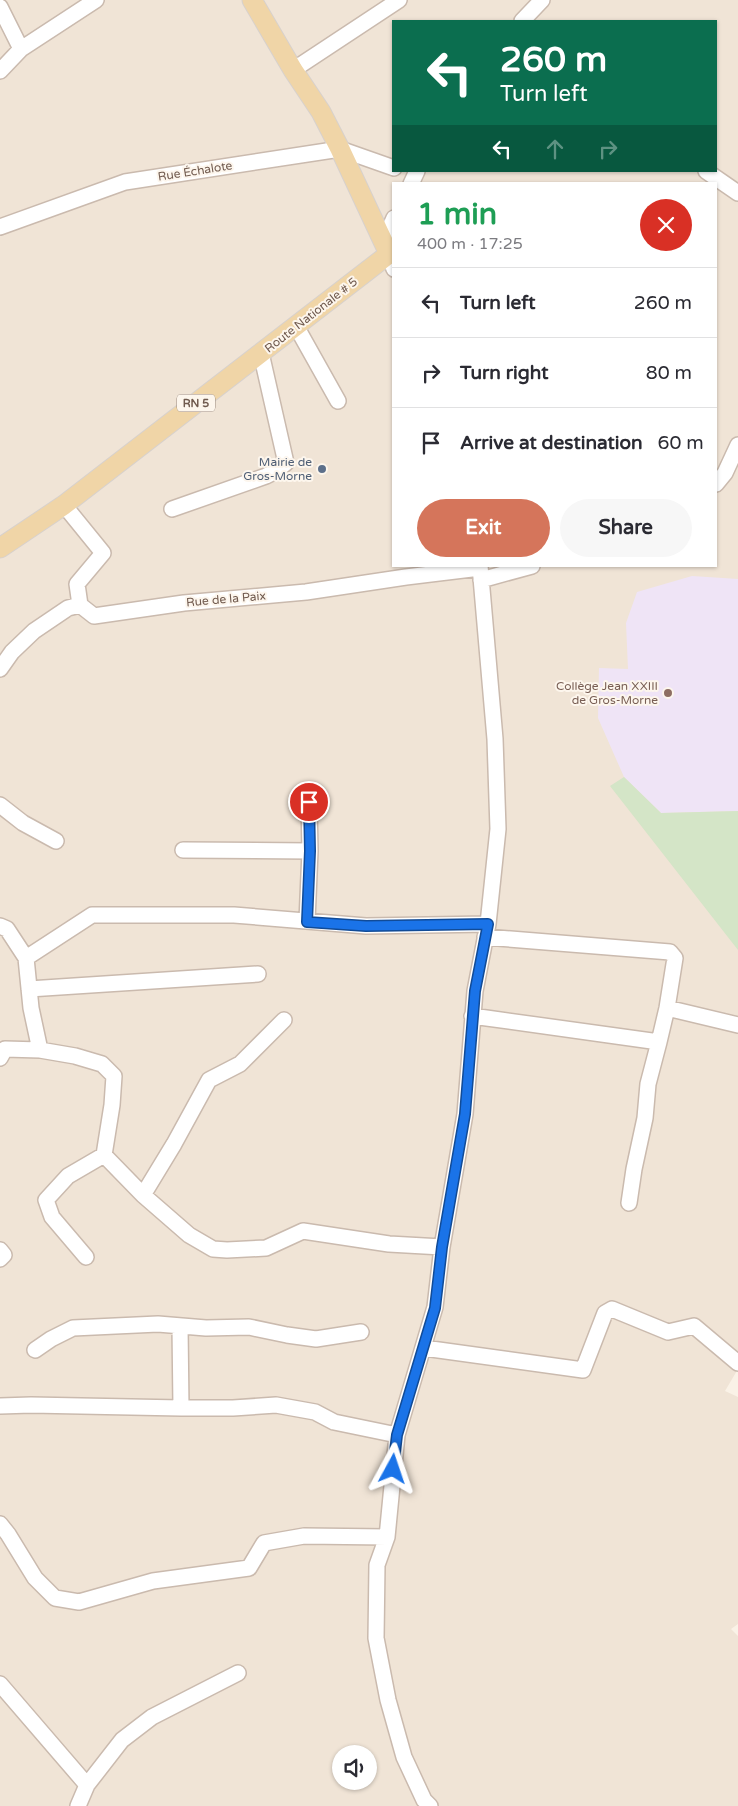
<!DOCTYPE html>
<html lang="en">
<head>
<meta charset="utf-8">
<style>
	body { margin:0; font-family:"Varela Round",sans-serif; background:#f7f7f7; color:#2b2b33; height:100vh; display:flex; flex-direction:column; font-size:19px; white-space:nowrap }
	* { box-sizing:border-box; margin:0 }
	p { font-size:16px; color:#7c7c81 }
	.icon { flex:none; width:28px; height:28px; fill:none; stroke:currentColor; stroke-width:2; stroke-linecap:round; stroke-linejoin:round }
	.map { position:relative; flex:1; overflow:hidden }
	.drawer { position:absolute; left:392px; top:182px; width:325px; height:385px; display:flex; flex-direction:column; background:#fff; border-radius:0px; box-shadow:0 1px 4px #0004 }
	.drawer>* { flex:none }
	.top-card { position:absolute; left:392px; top:20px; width:325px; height:152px; border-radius:0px; box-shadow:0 1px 4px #0004; background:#0b6e4f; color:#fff; overflow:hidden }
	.tools { position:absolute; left:332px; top:1745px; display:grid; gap:10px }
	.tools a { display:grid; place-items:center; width:45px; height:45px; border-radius:50%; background:#fff; box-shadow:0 1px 4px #0004; font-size:25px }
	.pin { position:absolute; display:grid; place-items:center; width:42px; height:42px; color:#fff; margin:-21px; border:2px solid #fff; border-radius:50%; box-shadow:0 1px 5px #0007 }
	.me { position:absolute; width:55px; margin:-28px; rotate:5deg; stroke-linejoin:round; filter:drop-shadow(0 0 4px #0008) }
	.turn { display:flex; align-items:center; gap:18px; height:105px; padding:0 25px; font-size:22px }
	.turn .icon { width:65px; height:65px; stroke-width:2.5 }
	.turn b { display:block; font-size:35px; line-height:42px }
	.lanes { display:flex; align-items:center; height:48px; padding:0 25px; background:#0003; justify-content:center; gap:25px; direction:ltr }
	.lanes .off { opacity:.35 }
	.round { display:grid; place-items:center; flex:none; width:52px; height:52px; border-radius:26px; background:#f7f7f7 }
	.head { display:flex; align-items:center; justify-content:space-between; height:85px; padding:0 25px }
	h1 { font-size:30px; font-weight:800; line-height:38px; color:#1e9e55 }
	.cta { display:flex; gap:10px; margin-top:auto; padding:10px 25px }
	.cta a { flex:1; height:58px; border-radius:30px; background:#d5755b; color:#fff; font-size:20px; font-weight:800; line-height:58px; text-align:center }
	.cta a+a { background:#f7f7f7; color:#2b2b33 }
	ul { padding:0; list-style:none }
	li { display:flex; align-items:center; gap:15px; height:70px; padding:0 25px; border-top:1px solid #e1e1e2 }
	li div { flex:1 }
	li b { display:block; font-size:19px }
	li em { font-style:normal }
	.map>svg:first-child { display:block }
	.residential { fill:#f0e4d6; fill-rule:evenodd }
	.education { fill:#efe4f6 }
	.green { fill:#d4e5c7 }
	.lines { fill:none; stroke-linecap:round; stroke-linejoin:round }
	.minor-casing { stroke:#cabaae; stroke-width:18 }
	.major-casing { stroke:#d7d1cd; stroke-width:21 }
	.minor { stroke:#fff; stroke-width:15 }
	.major { stroke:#f0d5a7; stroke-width:19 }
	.route-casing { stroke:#114b97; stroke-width:12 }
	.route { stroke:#1a73e8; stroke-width:9 }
	.service-dot { fill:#5c6f8a; stroke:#fdf6ed; stroke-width:2 }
	.education-dot { fill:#8d6e63; stroke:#fdf6ed; stroke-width:2 }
	.labels { text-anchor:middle; stroke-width:4; stroke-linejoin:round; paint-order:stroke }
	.shield { fill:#fdf6ed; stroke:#9a897e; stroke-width:1 }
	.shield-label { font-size:11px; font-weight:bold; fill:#705a4e }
	.street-label { font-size:12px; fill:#705a4e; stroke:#fdf6ed }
	.service-label { font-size:12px; fill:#4e5e75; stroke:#fdf6ed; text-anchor:end }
	.education-label { font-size:12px; fill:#785e54; stroke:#fdf6ed; text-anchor:end }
</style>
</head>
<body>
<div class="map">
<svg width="738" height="1806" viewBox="0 0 738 1806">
	<rect width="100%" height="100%" fill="#faf2e7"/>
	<path class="residential" d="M 0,0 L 738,0 L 738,1369 L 725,1391 L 738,1397 L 738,1624 L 731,1629 L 738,1636 L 738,1806 L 0,1806 ZM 394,21 L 716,21 L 716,171 L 394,171 ZM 394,184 L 716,184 L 716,566 L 394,566 ZM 341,1754 L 369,1754 L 369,1781 L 341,1781 Z"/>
	<path class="education" d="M 692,576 L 738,579 L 738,811 L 661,813 L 624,777 L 598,718 L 599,668 L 628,669 L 626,623 L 637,592 Z"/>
	<path class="green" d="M 624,777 L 661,813 L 738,811 L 738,950 L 610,786 Z"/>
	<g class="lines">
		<g class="minor-casing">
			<path id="minor" d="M 0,7 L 21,49
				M 522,21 L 542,0
				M 293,70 L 399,0
				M 0,71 L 21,49 L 96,0
				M 706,171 L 738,193
				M 411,184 L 417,171
				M 394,218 L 384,241 L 394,269
				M 0,227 L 125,182 L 340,149 L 394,168
				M 296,326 L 338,401
				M 716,484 L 725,473 L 738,445
				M 64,505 L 103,553 L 77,584 L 80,605
				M 172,509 L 266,476 L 276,471 L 286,463 L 261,353
				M 481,580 L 532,566
				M 0,669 L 12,652 L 34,631 L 68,608 L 80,605 L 94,616 L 184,603 L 306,592 L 406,577 L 480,568
				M 0,805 L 23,823 L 56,841
				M 183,850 L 310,851
				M 307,921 L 310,851 L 309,802
				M 0,926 L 7,929 L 26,958 L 92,915 L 234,915 L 366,926 L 488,924
				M 485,937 L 670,952 L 675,958 L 667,1008 L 659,1042
				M 29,989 L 258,974
				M 667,1008 L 738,1025
				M 472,1016 L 659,1042 L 648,1084 L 645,1118 L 634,1169 L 629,1203
				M 40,1050 L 75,1056 L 102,1064 L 114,1076 L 112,1105 L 104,1155 L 143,1195 L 189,1235 L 213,1249 L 227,1250 L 266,1248 L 303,1231 L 389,1244 L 442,1247
				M 0,1058 L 5,1049 L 40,1050 L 31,1008 L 26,958
				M 143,1195 L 174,1144 L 209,1080 L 240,1064 L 284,1020
				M 0,1250 L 4,1255 L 0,1259
				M 86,1257 L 52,1217 L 46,1200 L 68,1176 L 104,1155
				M 180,1326 L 181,1408
				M 424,1348 L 583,1370 L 605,1313 L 612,1309 L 668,1332 L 694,1326 L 738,1363
				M 35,1350 L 51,1339 L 73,1328 L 158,1324 L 206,1328 L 249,1327 L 287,1335 L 316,1339 L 361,1332
				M 0,1406 L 31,1405 L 181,1408 L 233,1408 L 276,1405 L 315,1412 L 334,1422 L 397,1435
				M 0,1524 L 8,1534 L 35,1578 L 55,1598 L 79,1602 L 153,1581 L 249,1568 L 264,1543 L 304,1536 L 387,1537
				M 0,1684 L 87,1785 L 122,1740 L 152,1717 L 238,1673
				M 78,1806 L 87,1785
				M 430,1806 L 424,1800 L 404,1757 L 388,1700 L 376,1638 L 377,1565 L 387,1537 L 397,1435 L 435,1307 L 442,1247 L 465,1114 L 475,991 L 488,924 L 498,829 L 495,739 L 480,566"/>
		</g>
		<g class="major-casing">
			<path id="major" d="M 0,548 L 64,505 L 389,254 L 340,149 L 321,112 L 293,70 L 252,0"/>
		</g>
		<use href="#minor" class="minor"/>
		<use href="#major" class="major"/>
	</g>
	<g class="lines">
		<g class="route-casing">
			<path id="route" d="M 309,802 L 310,851 L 307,922 L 366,926 L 488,924 L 475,991 L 465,1114 L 442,1247 L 435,1308 L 397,1435 L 393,1469"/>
		</g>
		<use href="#route" class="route"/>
	</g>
	<circle class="service-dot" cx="322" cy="469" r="5"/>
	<circle class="education-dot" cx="668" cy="693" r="5"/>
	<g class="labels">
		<rect class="shield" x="177" y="394.5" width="38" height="17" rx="4"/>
		<g class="shield-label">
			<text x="196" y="407">RN 5</text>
		</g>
		<g class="street-label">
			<text transform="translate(195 171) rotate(-9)" y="4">Rue Échalote</text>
			<text transform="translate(311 315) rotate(-38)" y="4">Route Nationale # 5</text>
			<text transform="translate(226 599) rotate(-5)" y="4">Rue de la Paix</text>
		</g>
		<g class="service-label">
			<text x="312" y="466">Mairie de<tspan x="312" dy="14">Gros-Morne</tspan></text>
		</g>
		<g class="education-label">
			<text x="658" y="690">Collège Jean XXIII<tspan x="658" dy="14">de Gros-Morne</tspan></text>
		</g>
	</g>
</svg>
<div class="tools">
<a><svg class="icon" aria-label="sound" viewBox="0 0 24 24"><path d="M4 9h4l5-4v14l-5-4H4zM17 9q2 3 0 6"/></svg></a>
</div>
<div class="pin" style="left:309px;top:802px;background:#d93025"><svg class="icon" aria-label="arrive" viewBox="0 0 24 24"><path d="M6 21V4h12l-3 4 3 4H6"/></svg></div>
<svg class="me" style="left:393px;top:1469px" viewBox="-20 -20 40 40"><path d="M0-17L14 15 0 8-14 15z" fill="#1a73e8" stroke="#fff" stroke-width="4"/></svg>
<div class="top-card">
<div class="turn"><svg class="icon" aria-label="left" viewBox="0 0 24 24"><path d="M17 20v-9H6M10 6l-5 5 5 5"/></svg><div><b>260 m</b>Turn left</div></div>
<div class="lanes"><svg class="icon" aria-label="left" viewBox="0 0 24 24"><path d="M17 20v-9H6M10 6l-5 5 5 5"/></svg><svg class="icon off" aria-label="ahead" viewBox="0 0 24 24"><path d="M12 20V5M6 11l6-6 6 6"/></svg><svg class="icon off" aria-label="right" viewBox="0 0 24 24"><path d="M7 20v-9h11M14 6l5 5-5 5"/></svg></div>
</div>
<section class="drawer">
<div class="head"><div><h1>1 min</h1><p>400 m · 17:25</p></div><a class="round" style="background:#d93025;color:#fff"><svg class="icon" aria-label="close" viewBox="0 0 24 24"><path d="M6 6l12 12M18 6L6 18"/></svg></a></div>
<ul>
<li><svg class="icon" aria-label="left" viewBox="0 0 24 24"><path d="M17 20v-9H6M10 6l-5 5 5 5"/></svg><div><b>Turn left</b></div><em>260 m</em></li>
<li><svg class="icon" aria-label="right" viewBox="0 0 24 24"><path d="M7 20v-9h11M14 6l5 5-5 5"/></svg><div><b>Turn right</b></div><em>80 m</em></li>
<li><svg class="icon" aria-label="arrive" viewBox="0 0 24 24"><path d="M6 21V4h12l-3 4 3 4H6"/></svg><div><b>Arrive at destination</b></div><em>60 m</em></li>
</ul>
<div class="cta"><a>Exit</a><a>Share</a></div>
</section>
</div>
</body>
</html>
